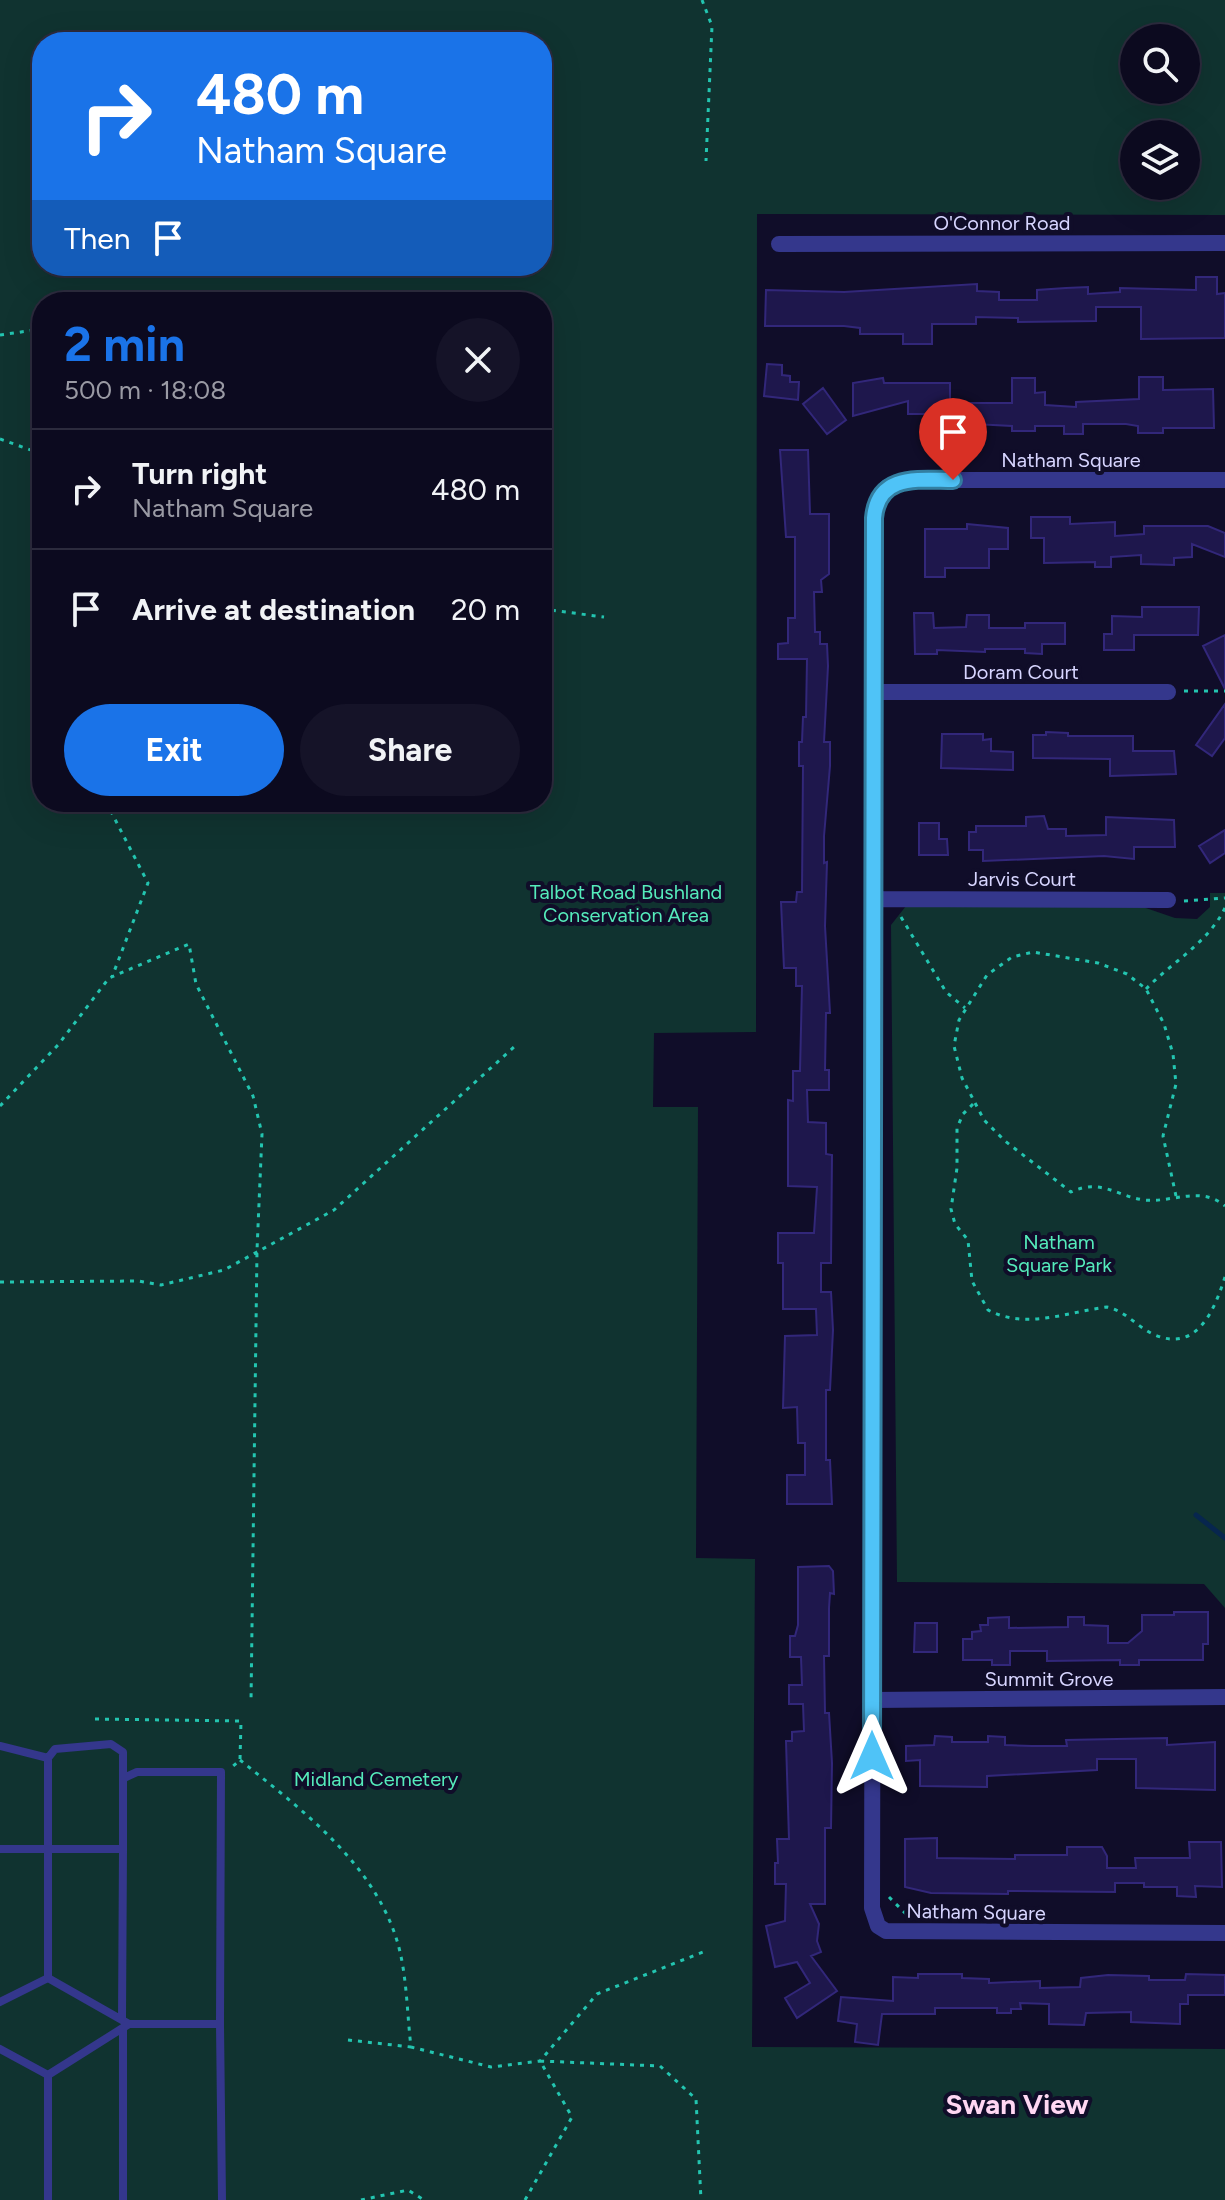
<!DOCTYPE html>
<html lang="en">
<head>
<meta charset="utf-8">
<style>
	body { margin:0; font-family:Figtree,sans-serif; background:#151328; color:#f1f3f6; height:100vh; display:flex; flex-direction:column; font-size:30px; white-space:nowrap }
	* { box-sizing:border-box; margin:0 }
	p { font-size:26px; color:#9a9aa4 }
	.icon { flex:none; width:44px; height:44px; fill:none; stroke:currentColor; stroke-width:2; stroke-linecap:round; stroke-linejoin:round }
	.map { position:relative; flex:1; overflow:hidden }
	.sheet { position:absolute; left:32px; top:292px; width:520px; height:520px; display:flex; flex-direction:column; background:#0c0a1f; border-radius:32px; box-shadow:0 8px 32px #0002,0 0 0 2px #2c2b3d }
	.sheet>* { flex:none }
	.guide { position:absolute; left:32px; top:32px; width:520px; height:244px; border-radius:32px; box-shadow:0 8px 32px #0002,0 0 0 2px #2c2b3d; background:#1a73e8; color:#fff; overflow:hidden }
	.controls { position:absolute; left:1120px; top:24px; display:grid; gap:16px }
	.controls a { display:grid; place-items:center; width:80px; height:80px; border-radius:50%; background:#0c0a1f; box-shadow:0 8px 32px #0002,0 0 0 2px #2c2b3d; font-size:40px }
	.pin { position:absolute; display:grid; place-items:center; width:68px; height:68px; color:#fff; margin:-82px -34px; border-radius:50% 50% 50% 0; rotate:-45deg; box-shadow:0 0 8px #0007 }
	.pin .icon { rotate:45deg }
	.me { position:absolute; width:88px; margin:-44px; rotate:0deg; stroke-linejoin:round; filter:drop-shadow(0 0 6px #0008) }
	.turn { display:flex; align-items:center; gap:28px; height:168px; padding:0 32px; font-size:36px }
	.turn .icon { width:104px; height:104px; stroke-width:2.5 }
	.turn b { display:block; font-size:56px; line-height:68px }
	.then { display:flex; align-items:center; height:76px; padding:0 32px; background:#0003; gap:16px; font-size:30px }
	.round { display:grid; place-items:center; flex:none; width:84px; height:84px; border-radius:42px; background:#151328 }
	.headline { display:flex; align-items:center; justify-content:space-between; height:136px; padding:0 32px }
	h1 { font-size:48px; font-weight:700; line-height:60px; color:#1a73e8 }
	.action { display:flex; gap:16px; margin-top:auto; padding:16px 32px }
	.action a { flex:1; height:92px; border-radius:48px; background:#1a73e8; color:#fff; font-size:32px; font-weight:700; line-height:92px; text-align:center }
	.action a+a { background:#151328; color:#f1f3f6 }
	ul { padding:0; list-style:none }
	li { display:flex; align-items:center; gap:24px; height:120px; padding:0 32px; border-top:2px solid #2c2b3d }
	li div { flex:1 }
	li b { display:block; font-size:30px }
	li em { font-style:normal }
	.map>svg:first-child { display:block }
	.green { fill:#103330; fill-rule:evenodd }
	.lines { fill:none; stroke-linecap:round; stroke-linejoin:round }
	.stream { stroke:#07264e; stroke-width:5 }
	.building { fill:#1e174c; stroke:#32277a; stroke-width:2 }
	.path { stroke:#23c5b0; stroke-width:3; stroke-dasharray:4 6; stroke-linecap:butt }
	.service { stroke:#34378c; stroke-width:8 }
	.minor { stroke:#34378c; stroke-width:16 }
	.route-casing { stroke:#337fa1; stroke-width:20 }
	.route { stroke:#4fc3f7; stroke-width:14 }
	.labels { text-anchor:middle; stroke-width:8; stroke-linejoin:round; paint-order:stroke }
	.street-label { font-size:20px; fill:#d7d5ff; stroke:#100d29 }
	.park-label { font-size:20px; fill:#55ebbb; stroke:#100d29 }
	.district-label { font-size:28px; font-weight:bold; fill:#ffd7f3; stroke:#100d29 }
</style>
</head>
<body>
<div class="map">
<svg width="1225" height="2200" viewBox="0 0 1225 2200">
	<rect width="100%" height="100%" fill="#100d29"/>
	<path class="green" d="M 0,0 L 1225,0 L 1225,215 L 757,214 L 756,1032 L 654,1033 L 653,1107 L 698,1107 L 696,1558 L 755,1559 L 752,2047 L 1225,2049 L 1225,2200 L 0,2200 ZM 1134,38 L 1186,38 L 1186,90 L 1134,90 ZM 42,42 L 542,42 L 542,266 L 42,266 ZM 1134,134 L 1186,134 L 1186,186 L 1134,186 ZM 42,302 L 542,302 L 542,802 L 42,802 Z
		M 1210,893 L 1225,893 L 1225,1608 L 1204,1584 L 897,1582 L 891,925 L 906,906 L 1140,906 L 1175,918 L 1197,919 L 1210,907 Z"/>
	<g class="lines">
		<path class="stream" d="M 1196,1515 L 1225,1538"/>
	</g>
	<path class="building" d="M 1196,277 L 1217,277 L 1217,294 L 1225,293 L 1225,338 L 1141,339 L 1141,307 L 1096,307 L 1096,321 L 1018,322 L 1018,318 L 976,317 L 976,324 L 932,324 L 932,344 L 903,344 L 903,334 L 860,334 L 860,328 L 844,326 L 765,326 L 766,290 L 844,292 L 977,284 L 977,291 L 999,292 L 999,300 L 1037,300 L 1037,290 L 1066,288 L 1088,287 L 1088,294 L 1120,292 L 1120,288 L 1196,290 Z
		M 767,364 L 782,365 L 782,375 L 790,376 L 790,382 L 799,382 L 798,400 L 764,396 Z
		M 1139,377 L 1163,377 L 1163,390 L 1213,389 L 1214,428 L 1163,428 L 1163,433 L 1138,433 L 1138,426 L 1126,424 L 1083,424 L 1083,434 L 1064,434 L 1064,426 L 1035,426 L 1035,431 L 1012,431 L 1012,426 L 974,424 L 974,431 L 959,431 L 958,403 L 1012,403 L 1012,378 L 1035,378 L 1035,393 L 1045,392 L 1045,405 L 1076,407 L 1076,402 L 1139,399 Z
		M 883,378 L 884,383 L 950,383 L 950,414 L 908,414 L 908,401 L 853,416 L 853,383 Z
		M 823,388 L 846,420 L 827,434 L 803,404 Z
		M 780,450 L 808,450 L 810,514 L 829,514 L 829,574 L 821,580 L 822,592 L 814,592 L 815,632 L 820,632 L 820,644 L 827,644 L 828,666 L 824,742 L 830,742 L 830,766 L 824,836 L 824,863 L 827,862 L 825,926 L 830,1013 L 826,1013 L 825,1070 L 829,1070 L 829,1090 L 807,1090 L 808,1122 L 826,1123 L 826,1154 L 832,1155 L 831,1263 L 821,1263 L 821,1292 L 831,1292 L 833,1330 L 830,1390 L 826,1390 L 826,1460 L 830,1460 L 832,1504 L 787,1504 L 787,1475 L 805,1475 L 805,1443 L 798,1443 L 797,1407 L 783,1408 L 785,1336 L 817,1335 L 816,1309 L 783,1309 L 783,1263 L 778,1263 L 778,1233 L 814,1233 L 817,1187 L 788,1186 L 788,1100 L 793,1101 L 793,1071 L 800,1071 L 802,986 L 796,986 L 796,968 L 784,968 L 781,902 L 796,902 L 797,892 L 802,892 L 803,766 L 799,766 L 799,742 L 802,742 L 803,717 L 806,717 L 807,659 L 778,659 L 778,644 L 788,643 L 788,618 L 795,618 L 795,537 L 786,537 Z
		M 1031,517 L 1070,517 L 1070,524 L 1115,522 L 1115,536 L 1144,534 L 1144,526 L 1208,526 L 1225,533 L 1225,557 L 1192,544 L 1192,557 L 1174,558 L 1174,565 L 1141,564 L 1141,555 L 1111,557 L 1111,567 L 1095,567 L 1095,562 L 1044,563 L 1044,538 L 1031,538 Z
		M 967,524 L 1008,528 L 1008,549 L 989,549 L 989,568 L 945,568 L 945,577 L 925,577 L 925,529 L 967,529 Z
		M 1142,607 L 1199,607 L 1198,635 L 1134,635 L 1134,650 L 1104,650 L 1104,634 L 1112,634 L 1112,616 L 1142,617 Z
		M 914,613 L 933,613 L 934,628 L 966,627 L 967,615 L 989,615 L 989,628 L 1025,628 L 1025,623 L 1065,623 L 1065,644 L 1042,644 L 1042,654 L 1025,653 L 1025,649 L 985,649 L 985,652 L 937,650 L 937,654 L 915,654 Z
		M 1225,635 L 1225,689 L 1203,646 Z
		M 1225,704 L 1225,738 L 1212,756 L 1196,745 Z
		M 1046,732 L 1068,733 L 1068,736 L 1133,736 L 1133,751 L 1174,751 L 1176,774 L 1110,776 L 1110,759 L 1033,758 L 1033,735 L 1046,735 Z
		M 942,734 L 983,734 L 983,740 L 991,739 L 991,751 L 1013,752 L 1013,770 L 941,768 Z
		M 1044,816 L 1048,829 L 1066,829 L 1066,836 L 1106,835 L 1106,817 L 1174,820 L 1175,847 L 1134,847 L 1134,859 L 1104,856 L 983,861 L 983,850 L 969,850 L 969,832 L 976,832 L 976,826 L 1026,826 L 1026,817 Z
		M 919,823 L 939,823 L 939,839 L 947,839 L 948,855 L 919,855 Z
		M 1225,830 L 1225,853 L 1210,863 L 1199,846 Z
		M 829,1566 L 833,1571 L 834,1594 L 830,1593 L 829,1608 L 829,1656 L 824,1656 L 825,1713 L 829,1713 L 832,1763 L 831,1828 L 825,1828 L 825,1904 L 810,1904 L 819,1924 L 817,1941 L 821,1952 L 811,1956 L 837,1991 L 797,2018 L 785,1998 L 810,1983 L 797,1962 L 775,1967 L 766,1926 L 785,1921 L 786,1884 L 775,1884 L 775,1863 L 778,1863 L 777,1839 L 789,1839 L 786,1741 L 792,1741 L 792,1732 L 804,1731 L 803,1704 L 789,1704 L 789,1685 L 802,1685 L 801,1657 L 790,1657 L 790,1636 L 795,1636 L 798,1625 L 798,1567 Z
		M 1174,1612 L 1208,1612 L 1208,1644 L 1203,1644 L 1203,1660 L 1139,1660 L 1139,1665 L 1120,1665 L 1120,1660 L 1047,1661 L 1047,1651 L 1010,1651 L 1010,1665 L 992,1665 L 992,1660 L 963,1660 L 963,1639 L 972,1639 L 972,1632 L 981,1631 L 980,1625 L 988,1625 L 988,1618 L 1009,1617 L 1009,1628 L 1068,1627 L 1068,1617 L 1084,1617 L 1084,1625 L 1108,1626 L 1108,1643 L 1128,1643 L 1142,1631 L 1142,1615 L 1174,1615 Z
		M 915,1623 L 937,1623 L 937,1652 L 914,1652 Z
		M 935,1736 L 952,1737 L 952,1742 L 988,1742 L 988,1736 L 1005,1737 L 1005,1745 L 1032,1746 L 1067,1746 L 1066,1740 L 1167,1738 L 1167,1745 L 1215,1742 L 1215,1790 L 1136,1788 L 1136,1759 L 1097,1759 L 1097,1770 L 987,1776 L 987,1787 L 920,1786 L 920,1760 L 906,1761 L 906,1746 L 934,1745 Z
		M 937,1838 L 937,1858 L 1015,1859 L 1015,1855 L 1067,1855 L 1067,1847 L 1102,1847 L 1107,1856 L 1107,1868 L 1136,1868 L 1135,1858 L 1190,1858 L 1189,1842 L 1221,1842 L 1222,1887 L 1195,1886 L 1196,1897 L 1177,1896 L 1177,1887 L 1144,1887 L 1144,1883 L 1115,1883 L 1115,1892 L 1008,1891 L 1008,1894 L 931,1893 L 905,1887 L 905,1839 Z
		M 918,1974 L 962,1974 L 962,1978 L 989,1979 L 989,1983 L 1040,1981 L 1040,1988 L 1080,1987 L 1081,1978 L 1108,1975 L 1149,1976 L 1149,1980 L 1185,1980 L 1186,1974 L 1225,1975 L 1225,1995 L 1188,1995 L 1188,2004 L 1180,2004 L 1180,2024 L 1131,2022 L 1131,2012 L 1086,2013 L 1084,2025 L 1049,2024 L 1049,2004 L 1020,2003 L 1021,2009 L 1011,2009 L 1011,2013 L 997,2013 L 997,2008 L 935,2008 L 935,2014 L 882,2014 L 878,2045 L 855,2042 L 857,2024 L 838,2021 L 841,1997 L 893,2001 L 893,1977 L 918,1978 Z"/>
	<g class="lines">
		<path class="path" d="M 702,0 L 712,26 L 706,161
			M 0,335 L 42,329
			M 0,439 L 42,454
			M 542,609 L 604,617
			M 1184,691 L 1225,691
			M 106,802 L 148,883 L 112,977
			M 1184,901 L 1225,898
			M 901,917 L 946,992 L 965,1008
			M 1146,989 C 1172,962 1208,943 1225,908
			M 973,1104 L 963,1114 L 957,1128 L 957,1168 L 951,1209 L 955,1224 L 968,1240 L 972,1281 L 988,1310 C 1026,1330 1067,1312 1107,1307 C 1126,1311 1138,1328 1155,1335 C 1198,1353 1215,1308 1225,1277
			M 0,1106 L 58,1045 L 109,978 L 189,944 L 196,984 L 253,1096 L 262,1134 L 257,1250 L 251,1702
			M 1176,1196 L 1163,1136 L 1176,1084 L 1173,1054 L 1164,1024 L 1146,989 L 1127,974 L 1098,963 L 1033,952 L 1012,957 L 987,975 L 959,1020 L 954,1046 L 962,1078 L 984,1120 L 1005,1141 L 1071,1192 C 1101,1178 1116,1196 1144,1200 C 1173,1203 1200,1185 1225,1206
			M 0,1282 L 138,1281 L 161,1285 L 224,1270 L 334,1210 L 514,1047
			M 95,1719 L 241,1721 L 240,1760 L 232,1767
			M 240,1760 C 302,1810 375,1864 398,1944 C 407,1976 407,2014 411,2047 L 491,2067 L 540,2061 L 597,1994 L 703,1952
			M 889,1897 L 906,1914
			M 348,2040 L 411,2047
			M 361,2200 L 408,2190 L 424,2200
			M 525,2200 L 572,2117 L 540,2061 L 660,2066 L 696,2099 L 701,2200"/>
		<path class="service" d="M 0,1746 L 48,1758 L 48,1978
			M 48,1758 L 55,1749 L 111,1744 L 123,1752 L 123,1849
			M 124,1778 L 137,1772 L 221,1772 L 220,2024 L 129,2024
			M 0,1849 L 123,1849 L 122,2018
			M 0,2002 L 48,1978 L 129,2024 L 48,2075 L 0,2049
			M 220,2024 L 222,2200
			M 123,2029 L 123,2200
			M 48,2200 L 48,2075"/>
		<path class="minor" d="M 779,244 L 1225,243
			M 1225,480 L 907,480 L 887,487 L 875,506 L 872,1908 L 878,1926 L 886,1931 L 1225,1933
			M 875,692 L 1168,692
			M 875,899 L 1168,900
			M 872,1700 L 1225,1697"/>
	</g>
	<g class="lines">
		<g class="route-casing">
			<path id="route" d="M 872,1756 L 874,518 C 878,473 919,480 953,480"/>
		</g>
		<use href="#route" class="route"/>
	</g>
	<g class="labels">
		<g class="street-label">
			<text x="1002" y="230">O'Connor Road</text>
			<text x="1071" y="467">Natham Square</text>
			<text x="1021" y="679">Doram Court</text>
			<text x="1022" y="886">Jarvis Court</text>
			<text x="1049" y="1686">Summit Grove</text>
			<text transform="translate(976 1912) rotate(1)" y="7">Natham Square</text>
		</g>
		<g class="park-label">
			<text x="626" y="899">Talbot Road Bushland<tspan x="626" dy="23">Conservation Area</tspan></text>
			<text x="1059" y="1249">Natham<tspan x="1059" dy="23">Square Park</tspan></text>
			<text x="376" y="1786">Midland Cemetery</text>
		</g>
		<g class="district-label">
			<text x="1017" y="2114">Swan View</text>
		</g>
	</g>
</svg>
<div class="controls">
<a><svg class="icon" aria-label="search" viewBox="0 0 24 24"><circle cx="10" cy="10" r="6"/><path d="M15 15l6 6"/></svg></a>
<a><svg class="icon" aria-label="layers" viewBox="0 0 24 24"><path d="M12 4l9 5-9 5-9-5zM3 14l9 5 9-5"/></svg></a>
</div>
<div class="pin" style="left:953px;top:480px;background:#d93025"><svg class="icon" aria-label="arrive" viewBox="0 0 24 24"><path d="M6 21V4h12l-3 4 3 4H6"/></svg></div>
<svg class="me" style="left:872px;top:1756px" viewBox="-20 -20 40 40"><path d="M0-17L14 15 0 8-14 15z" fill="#4fc3f7" stroke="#fff" stroke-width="4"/></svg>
<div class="guide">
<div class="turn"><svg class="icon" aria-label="right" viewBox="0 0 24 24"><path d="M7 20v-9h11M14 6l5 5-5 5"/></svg><div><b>480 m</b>Natham Square</div></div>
<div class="then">Then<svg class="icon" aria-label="arrive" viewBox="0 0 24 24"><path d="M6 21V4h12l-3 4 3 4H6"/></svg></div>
</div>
<section class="sheet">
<div class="headline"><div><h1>2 min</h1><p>500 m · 18:08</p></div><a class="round"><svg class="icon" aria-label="close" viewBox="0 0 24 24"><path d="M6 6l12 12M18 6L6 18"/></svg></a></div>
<ul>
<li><svg class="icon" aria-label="right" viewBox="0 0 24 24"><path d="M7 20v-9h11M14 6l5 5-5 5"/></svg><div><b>Turn right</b><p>Natham Square</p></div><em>480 m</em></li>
<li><svg class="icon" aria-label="arrive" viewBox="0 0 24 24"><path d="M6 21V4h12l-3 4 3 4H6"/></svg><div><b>Arrive at destination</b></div><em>20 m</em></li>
</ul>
<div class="action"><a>Exit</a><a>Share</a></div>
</section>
</div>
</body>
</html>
